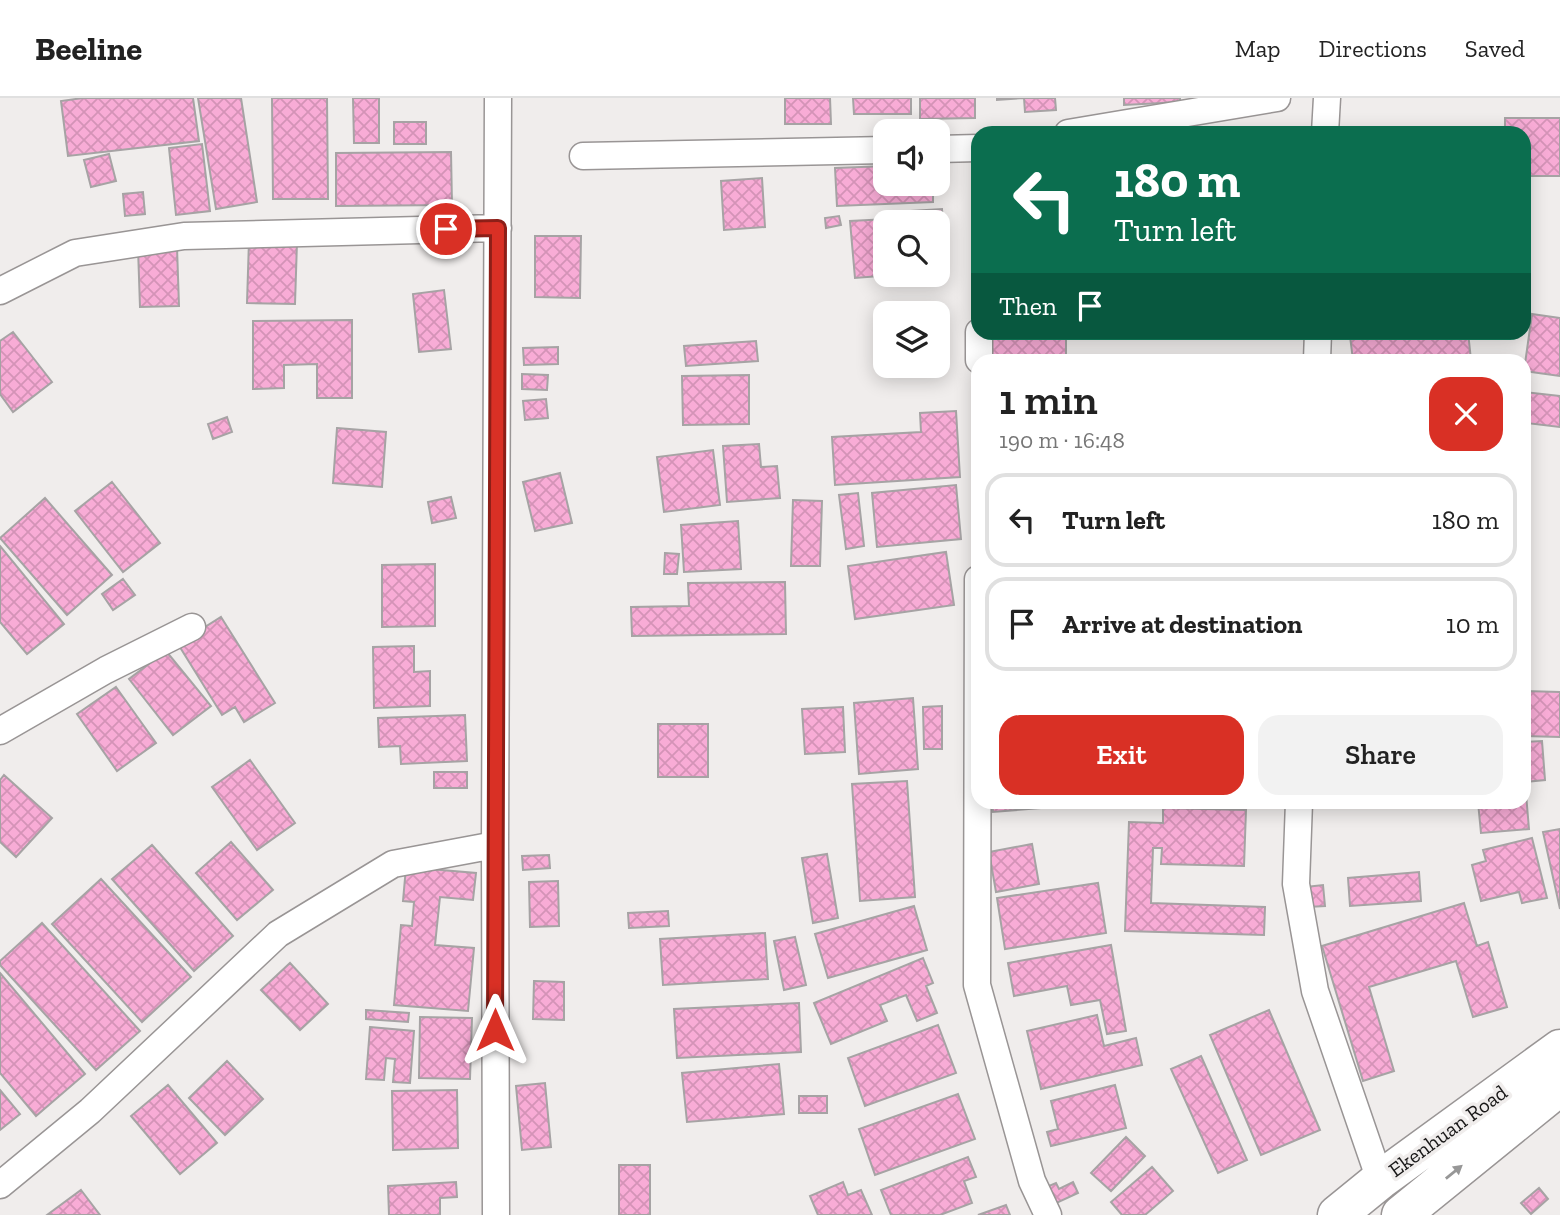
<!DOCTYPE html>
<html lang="en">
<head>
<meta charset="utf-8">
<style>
	body { margin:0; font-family:"Zilla Slab",serif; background:#f2f2f2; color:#222; height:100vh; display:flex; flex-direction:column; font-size:26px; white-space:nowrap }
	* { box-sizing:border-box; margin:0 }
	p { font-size:23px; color:#767676 }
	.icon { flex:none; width:38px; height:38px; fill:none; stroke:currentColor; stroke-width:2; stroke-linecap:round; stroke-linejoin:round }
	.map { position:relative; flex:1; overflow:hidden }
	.details { position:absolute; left:971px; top:256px; width:560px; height:455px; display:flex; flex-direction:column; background:#fff; border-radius:21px; box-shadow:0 4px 18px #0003 }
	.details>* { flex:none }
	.guide { position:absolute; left:971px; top:28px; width:560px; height:214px; border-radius:21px; box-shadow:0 4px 18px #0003; background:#0b6e4f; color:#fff; overflow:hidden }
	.buttons { position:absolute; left:873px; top:21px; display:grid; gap:14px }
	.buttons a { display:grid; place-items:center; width:77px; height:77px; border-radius:14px; background:#fff; box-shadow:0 4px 18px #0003; font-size:35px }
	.pin { position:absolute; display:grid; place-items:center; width:60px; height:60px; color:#fff; margin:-30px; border:4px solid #fff; border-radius:50%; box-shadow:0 2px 7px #0007 }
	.me { position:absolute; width:77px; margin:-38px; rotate:0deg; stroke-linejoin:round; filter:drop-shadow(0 0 5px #0008) }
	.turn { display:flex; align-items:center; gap:24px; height:147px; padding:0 28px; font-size:32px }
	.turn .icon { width:91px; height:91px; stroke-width:2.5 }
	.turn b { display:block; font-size:49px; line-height:60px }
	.then { display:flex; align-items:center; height:66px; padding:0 28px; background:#0003; gap:14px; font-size:26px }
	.round { display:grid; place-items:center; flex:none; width:74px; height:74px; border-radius:21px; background:#f2f2f2 }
	.overview { display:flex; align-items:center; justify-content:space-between; height:119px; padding:0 28px }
	h1 { font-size:42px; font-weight:600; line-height:52px }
	.action { display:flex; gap:14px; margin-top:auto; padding:14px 28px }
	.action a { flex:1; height:80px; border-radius:21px; background:#d93025; color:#fff; font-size:28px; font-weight:600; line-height:80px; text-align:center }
	.action a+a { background:#f2f2f2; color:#222 }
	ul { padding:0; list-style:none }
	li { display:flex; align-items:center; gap:21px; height:94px; margin:0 14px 10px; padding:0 14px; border:4px solid #e0e0e0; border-radius:21px }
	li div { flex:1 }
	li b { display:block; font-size:26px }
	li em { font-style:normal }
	header { display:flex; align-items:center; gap:42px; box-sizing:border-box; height:98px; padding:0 35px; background:#fff; border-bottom:2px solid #e0e0e0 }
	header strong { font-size:33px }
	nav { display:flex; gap:38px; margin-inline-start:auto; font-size:24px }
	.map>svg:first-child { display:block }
	.building { fill:url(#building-cross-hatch); stroke:#a6a3a4; stroke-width:2 }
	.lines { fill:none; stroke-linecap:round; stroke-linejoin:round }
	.minor-casing { stroke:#999595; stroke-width:29 }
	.secondary-casing { stroke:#999595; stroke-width:41 }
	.minor { stroke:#fff; stroke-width:26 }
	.secondary { stroke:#fff; stroke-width:38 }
	.oneway { fill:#979797 }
	.route-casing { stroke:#8d1f18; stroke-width:18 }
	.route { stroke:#d93025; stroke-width:12 }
	.labels { text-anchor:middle; stroke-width:7; stroke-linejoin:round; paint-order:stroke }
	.street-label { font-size:21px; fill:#181717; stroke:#f0edec }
</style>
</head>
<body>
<header>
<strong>Beeline</strong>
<nav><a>Map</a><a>Directions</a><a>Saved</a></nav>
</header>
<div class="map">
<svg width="1560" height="1117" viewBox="0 0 1560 1117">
	<defs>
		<pattern id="building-cross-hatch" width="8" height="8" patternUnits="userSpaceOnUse" patternTransform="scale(1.75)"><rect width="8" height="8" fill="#f8acd6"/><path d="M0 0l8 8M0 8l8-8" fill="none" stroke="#d493b7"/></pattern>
	</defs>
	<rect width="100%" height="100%" fill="#f0edec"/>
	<path class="building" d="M 83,0 L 193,0 L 199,43 L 68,58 L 61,3 Z
		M 198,0 L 241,0 L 257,104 L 216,111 Z
		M 272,0 L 327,0 L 328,101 L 273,101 Z
		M 353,0 L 379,0 L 379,45 L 354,45 Z
		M 785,0 L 830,0 L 831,26 L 785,26 Z
		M 853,0 L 911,0 L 911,16 L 854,16 Z
		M 920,0 L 975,0 L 975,20 L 920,21 Z
		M 997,0 L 1055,0 L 1056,12 L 1025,14 L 1024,0 L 997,2 Z
		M 1124,0 L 1180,0 L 1180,4 L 1124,7 Z
		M 1505,20 L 1560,20 L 1560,78 L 1524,78 L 1524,35 L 1505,35 Z
		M 394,24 L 426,24 L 426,46 L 394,46 Z
		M 202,46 L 210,113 L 176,117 L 169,50 Z
		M 451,54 L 452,107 L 336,108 L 336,55 Z
		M 109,56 L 116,83 L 91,89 L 84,62 Z
		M 886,68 L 886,86 L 933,86 L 933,104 L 837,108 L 835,70 Z
		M 762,80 L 765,129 L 724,132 L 721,83 Z
		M 143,94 L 145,116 L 125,118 L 123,96 Z
		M 942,111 L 946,173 L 938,174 L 938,124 L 896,124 L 895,114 Z
		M 839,118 L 841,127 L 826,130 L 825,120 Z
		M 888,121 L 888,124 L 886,124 L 886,177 L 893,177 L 855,180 L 850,123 Z
		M 535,138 L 581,138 L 580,200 L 535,199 Z
		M 249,142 L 297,144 L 295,206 L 247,205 Z
		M 177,149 L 179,208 L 140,209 L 138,150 Z
		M 444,192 L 451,251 L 419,254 L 413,196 Z
		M 1532,216 L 1560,220 L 1560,278 L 1524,273 Z
		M 352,222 L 352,300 L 317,300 L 317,266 L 284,267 L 284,290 L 253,291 L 253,223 Z
		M 13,234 L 52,284 L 13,314 L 0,296 L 0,243 Z
		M 983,234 L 1066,234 L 1066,262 L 983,262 Z
		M 1381,234 L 1468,234 L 1471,262 L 1353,262 L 1350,238 Z
		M 756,243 L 758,263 L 686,268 L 684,248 Z
		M 938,244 L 948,245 L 948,259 L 938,258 Z
		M 558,249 L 558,266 L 524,267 L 523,250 Z
		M 522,276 L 548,277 L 547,292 L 522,291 Z
		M 749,277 L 749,326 L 683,327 L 682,278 Z
		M 1524,294 L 1560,298 L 1560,329 L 1527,325 L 1524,339 Z
		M 546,301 L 548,320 L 525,322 L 523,303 Z
		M 956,313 L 960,379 L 835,387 L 832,339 L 921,334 L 920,315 Z
		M 227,319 L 232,334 L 213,341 L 208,326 Z
		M 337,330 L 386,334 L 382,389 L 333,385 Z
		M 759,346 L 761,369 L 777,368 L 780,400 L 727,404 L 723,348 Z
		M 713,352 L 720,407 L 664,414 L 657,359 Z
		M 560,375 L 572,425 L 535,433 L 523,384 Z
		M 112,384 L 160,445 L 123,474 L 75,413 Z
		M 956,387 L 961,441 L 877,449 L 872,395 Z
		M 858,395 L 864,448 L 846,451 L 839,397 Z
		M 451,399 L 456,420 L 432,425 L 428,404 Z
		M 45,400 L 112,477 L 67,517 L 0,440 Z
		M 793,402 L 822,403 L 820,468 L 791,468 Z
		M 738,423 L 741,471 L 684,474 L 681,427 Z
		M 0,448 L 64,526 L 27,556 L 0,524 Z
		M 946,454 L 954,507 L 855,521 L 848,468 Z
		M 665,455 L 679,456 L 677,476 L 664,476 Z
		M 435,466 L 435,528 L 382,529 L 382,467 Z
		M 123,481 L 135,497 L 113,512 L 102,496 Z
		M 785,484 L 786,536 L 632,538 L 631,509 L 689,508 L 688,485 Z
		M 221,519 L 275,605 L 244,624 L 235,609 L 222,617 L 178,546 Z
		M 414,548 L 414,574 L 430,573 L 430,608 L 374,610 L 373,549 Z
		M 166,553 L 211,608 L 173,637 L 129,581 Z
		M 116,589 L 156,645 L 117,673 L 77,616 Z
		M 1524,593 L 1560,594 L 1560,639 L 1524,638 Z
		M 913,600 L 918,671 L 859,676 L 854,605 Z
		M 942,608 L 942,651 L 924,651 L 923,609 Z
		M 843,609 L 845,654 L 805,656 L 802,611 Z
		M 465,617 L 467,663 L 401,666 L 400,648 L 379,649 L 378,620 Z
		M 658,626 L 708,626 L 708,679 L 658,679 Z
		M 1542,643 L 1545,682 L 1525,684 L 1529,731 L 1481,735 L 1478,704 L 1524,704 L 1524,644 Z
		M 250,662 L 295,725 L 257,752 L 212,689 Z
		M 434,674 L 467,674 L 467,690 L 434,690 Z
		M 4,677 L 52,720 L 16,759 L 0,744 L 0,682 Z
		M 907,683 L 915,799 L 860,803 L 852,686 Z
		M 992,704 L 1040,704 L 1040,710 L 993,714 Z
		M 1163,710 L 1246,712 L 1244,768 L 1161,766 L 1162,750 L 1153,750 L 1151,805 L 1265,809 L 1264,837 L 1125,833 L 1129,724 L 1163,725 Z
		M 1560,731 L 1560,811 L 1543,734 Z
		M 1532,740 L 1547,800 L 1522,805 L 1519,794 L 1481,803 L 1472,767 L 1486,763 L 1483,752 Z
		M 231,744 L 273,792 L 237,822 L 196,775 Z
		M 1032,746 L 1039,786 L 996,794 L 989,754 Z
		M 152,747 L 233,838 L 194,873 L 112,781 Z
		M 827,756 L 838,820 L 813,825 L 802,760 Z
		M 549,757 L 550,770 L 523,772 L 522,758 Z
		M 406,769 L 476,775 L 473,802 L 440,799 L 435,847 L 474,850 L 468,913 L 394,907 L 401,827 L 412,828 L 414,804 L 403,803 Z
		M 1419,774 L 1421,803 L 1350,808 L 1348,780 Z
		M 101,781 L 191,879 L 142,924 L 52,826 Z
		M 558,783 L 559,828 L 530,829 L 529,784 Z
		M 1098,785 L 1106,835 L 1005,851 L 997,800 Z
		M 1323,787 L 1325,808 L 1308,809 L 1306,789 Z
		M 1464,805 L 1477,848 L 1488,844 L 1507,909 L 1473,919 L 1456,863 L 1369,889 L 1394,973 L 1363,983 L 1322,848 Z
		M 914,808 L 927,852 L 828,880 L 815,836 Z
		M 668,813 L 669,828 L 629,830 L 628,815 Z
		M 42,825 L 140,933 L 96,972 L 0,867 L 0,863 Z
		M 765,835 L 768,881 L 663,887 L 660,841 Z
		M 795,839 L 806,887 L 784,892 L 774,843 Z
		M 1111,847 L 1126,933 L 1107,936 L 1100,902 L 1071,907 L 1067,888 L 1014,898 L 1008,865 Z
		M 923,860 L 933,885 L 926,888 L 937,915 L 917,923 L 906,897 L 880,907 L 887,923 L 831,946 L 814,905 Z
		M 290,865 L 328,906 L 300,932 L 261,892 Z
		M 0,875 L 85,976 L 36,1018 L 0,975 Z
		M 534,883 L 564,884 L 564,922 L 533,921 Z
		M 799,905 L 801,954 L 677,960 L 674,911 Z
		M 366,912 L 409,915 L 408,924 L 366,921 Z
		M 1269,912 L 1320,1032 L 1261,1057 L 1210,937 Z
		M 1097,917 L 1104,948 L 1136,940 L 1142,967 L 1041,991 L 1027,933 Z
		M 420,919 L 472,920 L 470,981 L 419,980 Z
		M 938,927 L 956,975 L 865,1008 L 848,960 Z
		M 370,929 L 414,933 L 410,985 L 393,984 L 395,961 L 386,960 L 384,982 L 366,981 Z
		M 1201,958 L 1247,1062 L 1218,1075 L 1171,971 Z
		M 227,963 L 263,1001 L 225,1037 L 189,1000 Z
		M 779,966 L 784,1016 L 687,1024 L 682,975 Z
		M 545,985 L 551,1049 L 522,1052 L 516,988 Z
		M 168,987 L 217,1045 L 180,1076 L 131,1018 Z
		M 1115,987 L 1126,1030 L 1051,1048 L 1047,1034 L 1058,1031 L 1051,1003 Z
		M 0,992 L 20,1016 L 0,1032 Z
		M 457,992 L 458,1050 L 393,1052 L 392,993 Z
		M 958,996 L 975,1041 L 875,1077 L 859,1031 Z
		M 799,998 L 827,998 L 827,1015 L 799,1015 Z
		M 1126,1039 L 1145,1058 L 1111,1093 L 1091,1075 Z
		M 968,1059 L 976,1079 L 964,1083 L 972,1105 L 940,1117 L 891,1117 L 881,1092 Z
		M 619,1067 L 650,1067 L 650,1117 L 619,1117 Z
		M 1152,1069 L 1173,1093 L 1145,1117 L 1122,1117 L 1111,1104 Z
		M 456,1084 L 457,1099 L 440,1100 L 440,1117 L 389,1117 L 388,1088 Z
		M 843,1084 L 848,1097 L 861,1092 L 872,1117 L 818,1117 L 810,1098 Z
		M 1073,1084 L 1078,1095 L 1052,1107 L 1044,1090 L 1056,1085 L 1059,1091 Z
		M 1539,1090 L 1548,1101 L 1531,1116 L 1521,1105 Z
		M 81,1092 L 100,1117 L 47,1117 Z
		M 1006,1107 L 1010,1117 L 978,1117 Z"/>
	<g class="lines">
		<g class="minor-casing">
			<path id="minor" d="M 1068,35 L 1277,0
				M 1325,35 L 1327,0
				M 938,51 L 978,50
				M 583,58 L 886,52
				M 0,193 L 75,155 L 184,138 L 498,130
				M 979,262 L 979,234
				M 1317,262 L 1318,234
				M 978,481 L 977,887 L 1032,1083 L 1048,1117
				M 0,633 L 106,572 L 192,529
				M 1299,704 L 1296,786 L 1315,893 L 1380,1082
				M 0,1087 L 90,1013 L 278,836 L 393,766 L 495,747
				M 496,1117 L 495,747 L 498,0"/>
		</g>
		<g class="secondary-casing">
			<path id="secondary" d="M 1337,1117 L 1380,1082 L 1560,951
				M 1401,1117 L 1560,988"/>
		</g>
		<use href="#minor" class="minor"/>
		<use href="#secondary" class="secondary"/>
	</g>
	<defs><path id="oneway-solid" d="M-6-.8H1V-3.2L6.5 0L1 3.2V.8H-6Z" transform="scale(1.75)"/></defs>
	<use class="oneway" href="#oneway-solid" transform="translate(1454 1074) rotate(-39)"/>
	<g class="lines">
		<g class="route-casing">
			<path id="route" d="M 446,131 L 498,130 L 495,932"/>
		</g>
		<use href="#route" class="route"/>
	</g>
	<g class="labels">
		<g class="street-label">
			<text transform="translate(1448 1033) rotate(-36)" y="7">Ekenhuan Road</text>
		</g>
	</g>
</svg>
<div class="buttons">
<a><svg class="icon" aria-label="sound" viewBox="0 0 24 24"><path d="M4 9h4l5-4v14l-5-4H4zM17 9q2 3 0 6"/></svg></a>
<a><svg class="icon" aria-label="search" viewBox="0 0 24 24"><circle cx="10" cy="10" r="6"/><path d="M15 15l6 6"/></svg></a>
<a><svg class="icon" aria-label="layers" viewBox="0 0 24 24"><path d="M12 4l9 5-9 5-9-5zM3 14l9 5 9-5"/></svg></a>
</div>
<div class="pin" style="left:446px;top:131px;background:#d93025"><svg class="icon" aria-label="arrive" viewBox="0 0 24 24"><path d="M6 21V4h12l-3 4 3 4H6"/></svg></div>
<svg class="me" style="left:495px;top:932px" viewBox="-20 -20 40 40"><path d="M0-17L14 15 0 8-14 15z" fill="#d93025" stroke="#fff" stroke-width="4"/></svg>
<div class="guide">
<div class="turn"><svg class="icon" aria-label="left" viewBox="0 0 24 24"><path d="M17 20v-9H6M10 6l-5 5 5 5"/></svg><div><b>180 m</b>Turn left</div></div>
<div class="then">Then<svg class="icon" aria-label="arrive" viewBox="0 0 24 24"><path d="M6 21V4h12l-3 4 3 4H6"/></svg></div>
</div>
<section class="details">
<div class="overview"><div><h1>1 min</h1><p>190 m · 16:48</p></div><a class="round" style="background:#d93025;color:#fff"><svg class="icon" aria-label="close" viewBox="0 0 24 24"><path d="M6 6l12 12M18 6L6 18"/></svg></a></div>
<ul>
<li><svg class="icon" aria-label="left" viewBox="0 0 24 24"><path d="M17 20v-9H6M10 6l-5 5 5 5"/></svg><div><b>Turn left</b></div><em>180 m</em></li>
<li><svg class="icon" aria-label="arrive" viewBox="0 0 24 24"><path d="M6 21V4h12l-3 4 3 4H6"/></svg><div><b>Arrive at destination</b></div><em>10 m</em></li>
</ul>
<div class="action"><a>Exit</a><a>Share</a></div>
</section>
</div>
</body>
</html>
